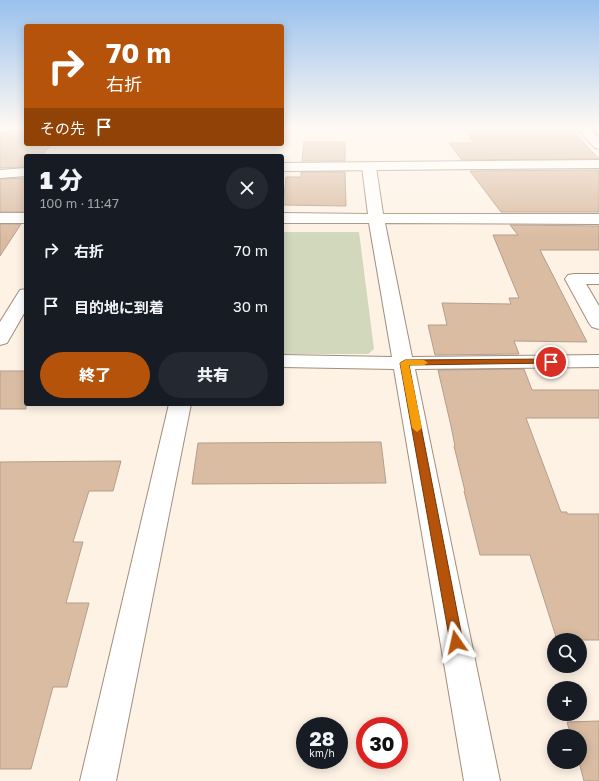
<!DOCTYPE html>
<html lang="ja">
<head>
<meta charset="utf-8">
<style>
	body { margin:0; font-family:"Golos Text","Noto Sans JP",sans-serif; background:#242831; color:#f1f3f6; height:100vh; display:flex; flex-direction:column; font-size:15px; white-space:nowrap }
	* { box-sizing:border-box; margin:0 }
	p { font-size:13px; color:#9ea1a6 }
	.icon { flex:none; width:22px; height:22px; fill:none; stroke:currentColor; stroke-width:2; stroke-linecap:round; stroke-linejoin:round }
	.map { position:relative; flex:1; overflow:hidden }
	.panel { position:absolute; left:24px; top:154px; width:260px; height:252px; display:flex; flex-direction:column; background:#171b24; border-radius:4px; box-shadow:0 2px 10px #0003 }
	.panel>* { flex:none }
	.top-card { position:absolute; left:24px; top:24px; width:260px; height:122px; border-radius:4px; box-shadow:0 2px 10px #0003; background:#b45309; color:#fff; overflow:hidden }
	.tools { position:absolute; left:547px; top:633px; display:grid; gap:8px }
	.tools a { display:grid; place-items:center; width:40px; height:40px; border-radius:50%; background:#171b24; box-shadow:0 2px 10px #0003; font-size:20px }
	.speed { position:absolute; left:296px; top:717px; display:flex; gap:8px; font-size:20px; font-weight:700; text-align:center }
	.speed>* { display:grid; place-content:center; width:52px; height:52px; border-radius:50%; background:#171b24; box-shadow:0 2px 10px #0003; line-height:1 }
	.speed small { font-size:10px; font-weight:400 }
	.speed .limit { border:6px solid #d22; background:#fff; color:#111 }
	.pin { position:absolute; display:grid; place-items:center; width:34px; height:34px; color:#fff; margin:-17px; border:2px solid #fff; border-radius:50%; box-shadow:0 1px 4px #0007 }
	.me { position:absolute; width:44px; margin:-22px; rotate:349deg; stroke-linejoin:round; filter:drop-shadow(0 0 3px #0008) }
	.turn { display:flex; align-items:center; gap:14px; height:84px; padding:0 16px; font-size:18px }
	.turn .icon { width:52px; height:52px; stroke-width:2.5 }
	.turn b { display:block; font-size:28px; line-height:34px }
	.then { display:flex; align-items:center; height:38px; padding:0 16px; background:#0003; gap:8px; font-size:15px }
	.round { display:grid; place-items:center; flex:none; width:42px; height:42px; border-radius:21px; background:#242831 }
	.head { display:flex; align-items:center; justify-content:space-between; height:68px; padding:0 16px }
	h1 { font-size:24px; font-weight:800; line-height:30px }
	.button { display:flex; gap:8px; margin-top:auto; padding:8px 16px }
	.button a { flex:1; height:46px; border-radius:24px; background:#b45309; color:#fff; font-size:16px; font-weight:800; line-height:46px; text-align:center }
	.button a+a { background:#242831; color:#f1f3f6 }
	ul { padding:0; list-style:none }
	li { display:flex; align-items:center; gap:12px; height:56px; padding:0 16px }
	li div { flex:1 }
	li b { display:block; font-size:15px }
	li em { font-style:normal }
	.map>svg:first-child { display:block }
	.green { fill:#d1d8bc }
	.building { fill:#dabca2; stroke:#b39e8c }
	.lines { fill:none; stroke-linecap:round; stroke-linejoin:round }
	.minor-casing { stroke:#a18e7b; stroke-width:2 }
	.tertiary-casing { stroke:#a18e7b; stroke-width:2 }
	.minor { fill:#fff; fill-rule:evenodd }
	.tertiary { fill:#fff; fill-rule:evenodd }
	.route { fill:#b45309; stroke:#753606 }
	.slow { fill:#f59e0b }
</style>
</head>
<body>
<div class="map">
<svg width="599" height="781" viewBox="0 0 599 781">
	<rect width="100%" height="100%" fill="#fef2e5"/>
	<path class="green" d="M 282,232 L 359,232 L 374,349 L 368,354 L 282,354 Z"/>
	<path class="building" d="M 478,128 L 570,128 L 599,159 L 462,160 L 449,143 L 473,143 L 467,130 L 480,130 Z
		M 26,130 L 26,145 L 51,145 L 41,156 L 26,156 L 26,167 L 0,168 L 0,134 Z
		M 304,142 L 345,142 L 345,161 L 302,161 Z
		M 599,170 L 599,212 L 501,212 L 470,171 Z
		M 301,172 L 345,172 L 346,206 L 283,205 L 286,177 L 301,177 Z
		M 26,178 L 26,212 L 0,212 L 0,179 Z
		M 0,224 L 21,224 L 0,256 Z
		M 510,225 L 599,226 L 599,250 L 540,250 L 587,342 L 514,341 L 519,354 L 435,355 L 428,325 L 447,325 L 442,303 L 511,304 L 509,298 L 519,298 L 493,235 L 518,235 Z
		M 524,369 L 532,390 L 599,390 L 599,418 L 526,418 L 561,512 L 567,512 L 567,514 L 599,514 L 599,640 L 557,640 L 530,555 L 480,555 L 464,491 L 465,491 L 454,446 L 455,446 L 451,426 L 438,370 Z
		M 0,371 L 26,371 L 26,409 L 0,409 Z
		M 381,442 L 386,483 L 192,484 L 198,443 Z
		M 121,461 L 113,491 L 89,491 L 73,542 L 83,542 L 66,603 L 89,603 L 67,687 L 53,687 L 31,769 L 0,769 L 0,462 Z
		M 599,721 L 599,781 L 584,781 L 579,762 L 580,762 L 580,736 L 571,736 L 567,722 Z"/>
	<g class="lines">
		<g class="minor-casing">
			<path id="minor" d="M 0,127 L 12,127 L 10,130 L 0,133 Z
				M 576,127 L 589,127 L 599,138 L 599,149 L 595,148 Z
				M 369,163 L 374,164 L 376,167 L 383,214 L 599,214 L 599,224 L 385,223 L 412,357 L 599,355 L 599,367 L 415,369 L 500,781 L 464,781 L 394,369 L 282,367 L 282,355 L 392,357 L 369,223 L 282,223 L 282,213 L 368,214 L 362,167 L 364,164 Z
				M 0,213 L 26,213 L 26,223 L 0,223 Z
				M 574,274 L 599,274 L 599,284 L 586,284 L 599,306 L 599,329 L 592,327 L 589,323 L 565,279 L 568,275 Z
				M 26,289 L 26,310 L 7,343 L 0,345 L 0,322 L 20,290 Z
				M 169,404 L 191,404 L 116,781 L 80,781 Z"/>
		</g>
		<g class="tertiary-casing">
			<path id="tertiary" d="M 599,160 L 599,168 L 282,171 L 282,163 Z
				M 26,168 L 26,176 L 0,178 L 0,170 Z"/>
		</g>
		<use href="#minor" class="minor"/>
		<use href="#tertiary" class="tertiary"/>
	</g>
	<linearGradient id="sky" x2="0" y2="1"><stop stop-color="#99c1ed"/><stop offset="0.54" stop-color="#fff9f3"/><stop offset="1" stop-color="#fff9f3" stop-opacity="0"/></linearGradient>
	<rect width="599" height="237" fill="url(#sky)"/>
	<path class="route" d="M 551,359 L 556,362 L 554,363 L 409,365 L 463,642 L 461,646 L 456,647 L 452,646 L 450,642 L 400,363 L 405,360 Z"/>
	<path class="slow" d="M 405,360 L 424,360 L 428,363 L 424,365 L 409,365 L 422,428 L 417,432 L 412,428 L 400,363 Z"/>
</svg>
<div class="tools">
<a><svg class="icon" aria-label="search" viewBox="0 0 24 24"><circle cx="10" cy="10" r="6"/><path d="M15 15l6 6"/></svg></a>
<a>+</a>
<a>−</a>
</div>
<div class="speed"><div>28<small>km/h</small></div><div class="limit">30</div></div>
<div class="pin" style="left:551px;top:362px;background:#d93025"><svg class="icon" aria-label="arrive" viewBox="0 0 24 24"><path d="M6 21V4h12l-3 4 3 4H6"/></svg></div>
<svg class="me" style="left:456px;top:642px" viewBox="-20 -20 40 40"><path d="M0-17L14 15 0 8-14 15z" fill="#b45309" stroke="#fff" stroke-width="4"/></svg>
<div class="top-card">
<div class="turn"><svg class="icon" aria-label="right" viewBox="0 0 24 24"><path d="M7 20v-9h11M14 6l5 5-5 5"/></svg><div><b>70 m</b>右折</div></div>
<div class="then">その先<svg class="icon" aria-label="arrive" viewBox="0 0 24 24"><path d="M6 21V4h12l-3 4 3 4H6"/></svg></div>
</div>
<section class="panel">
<div class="head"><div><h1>1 分</h1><p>100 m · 11:47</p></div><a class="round"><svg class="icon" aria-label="close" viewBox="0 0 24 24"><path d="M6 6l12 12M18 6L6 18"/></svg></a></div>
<ul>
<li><svg class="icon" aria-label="right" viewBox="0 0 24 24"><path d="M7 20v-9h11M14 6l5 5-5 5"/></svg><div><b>右折</b></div><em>70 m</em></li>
<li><svg class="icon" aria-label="arrive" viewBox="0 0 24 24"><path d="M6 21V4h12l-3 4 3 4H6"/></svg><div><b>目的地に到着</b></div><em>30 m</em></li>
</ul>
<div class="button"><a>終了</a><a>共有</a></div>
</section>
</div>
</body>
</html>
